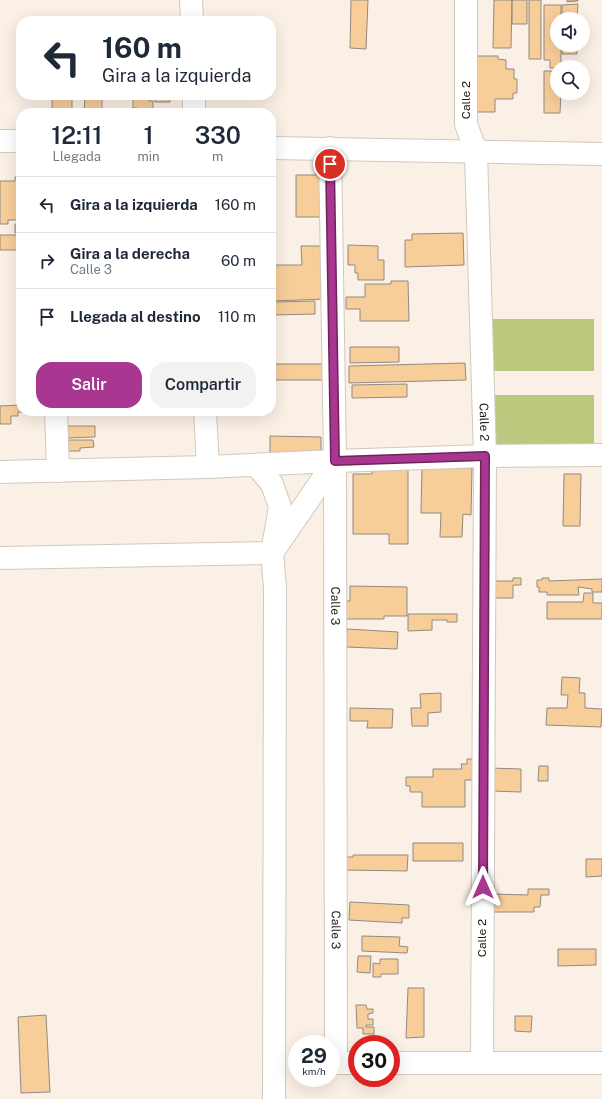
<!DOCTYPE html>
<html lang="es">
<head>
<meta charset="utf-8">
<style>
	body { margin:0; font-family:"Public Sans",sans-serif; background:#f2f2f3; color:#1f2937; height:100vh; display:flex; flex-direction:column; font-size:15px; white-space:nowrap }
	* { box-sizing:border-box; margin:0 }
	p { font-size:13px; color:#747a83 }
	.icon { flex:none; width:22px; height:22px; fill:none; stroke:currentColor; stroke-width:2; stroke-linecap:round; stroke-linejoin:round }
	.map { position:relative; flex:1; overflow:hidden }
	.side { position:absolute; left:16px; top:108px; width:260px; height:308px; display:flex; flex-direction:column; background:#fff; border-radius:16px; box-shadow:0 4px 16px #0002 }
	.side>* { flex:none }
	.hud { position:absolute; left:16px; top:16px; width:260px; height:84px; border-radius:16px; box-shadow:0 4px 16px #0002; background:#fff; color:#1f2937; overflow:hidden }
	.fabs { position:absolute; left:550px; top:12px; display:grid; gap:8px }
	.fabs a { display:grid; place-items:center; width:40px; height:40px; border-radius:50%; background:#fff; box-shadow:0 4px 16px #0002; font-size:20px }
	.speed { position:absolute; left:288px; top:1035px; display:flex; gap:8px; font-size:20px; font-weight:700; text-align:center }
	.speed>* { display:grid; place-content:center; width:52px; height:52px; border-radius:50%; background:#fff; box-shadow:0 4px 16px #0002; line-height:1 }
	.speed small { font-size:10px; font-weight:400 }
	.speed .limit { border:6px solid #d22; background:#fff; color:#111 }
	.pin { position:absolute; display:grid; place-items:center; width:34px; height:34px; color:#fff; margin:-17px; border:2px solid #fff; border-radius:50%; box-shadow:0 1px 4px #0007 }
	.me { position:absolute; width:44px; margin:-22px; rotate:0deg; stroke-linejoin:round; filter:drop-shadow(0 0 3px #0008) }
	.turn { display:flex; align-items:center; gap:14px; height:84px; padding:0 20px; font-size:18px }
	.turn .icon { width:52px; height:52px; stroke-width:2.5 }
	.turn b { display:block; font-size:28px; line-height:34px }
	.eta { display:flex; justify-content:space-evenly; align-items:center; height:68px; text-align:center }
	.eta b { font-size:24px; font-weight:600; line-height:28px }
	.cta { display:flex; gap:8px; margin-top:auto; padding:8px 20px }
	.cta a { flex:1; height:46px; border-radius:16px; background:#a93690; color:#fff; font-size:16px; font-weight:600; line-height:46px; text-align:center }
	.cta a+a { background:#f2f2f3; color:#1f2937 }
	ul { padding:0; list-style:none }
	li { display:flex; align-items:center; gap:12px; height:56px; padding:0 20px; border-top:1px solid #e0e1e3 }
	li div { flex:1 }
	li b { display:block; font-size:15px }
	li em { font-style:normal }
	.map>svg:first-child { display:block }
	.green { fill:#bbc97e }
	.building { fill:#f7cd9a; stroke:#938a80 }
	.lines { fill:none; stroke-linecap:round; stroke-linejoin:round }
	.minor-casing { stroke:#d2c8be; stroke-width:24 }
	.minor { stroke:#fff; stroke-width:22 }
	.route-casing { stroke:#6e235e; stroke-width:10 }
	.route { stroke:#a93690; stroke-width:7 }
	.labels { text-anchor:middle; stroke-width:4; stroke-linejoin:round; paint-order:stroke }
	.street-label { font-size:12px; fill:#24201c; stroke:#fff }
</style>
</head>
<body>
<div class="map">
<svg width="602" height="1099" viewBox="0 0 602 1099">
	<rect width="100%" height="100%" fill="#fbf0e5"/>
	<path class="green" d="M 490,319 L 594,319 L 594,371 L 490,371 Z
		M 490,395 L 594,395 L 594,447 L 490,447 Z"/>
	<path class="building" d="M 351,0 L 368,0 L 366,49 L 350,48 Z
		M 494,0 L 512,0 L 511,48 L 493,48 Z
		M 512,0 L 527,0 L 527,24 L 512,24 Z
		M 529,0 L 541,0 L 541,59 L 529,59 Z
		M 567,0 L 578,0 L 578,1 L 567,2 Z
		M 578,4 L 577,19 L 562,19 L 562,5 Z
		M 544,5 L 561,5 L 561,19 L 557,19 L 557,45 L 561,45 L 561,67 L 557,68 L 550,68 L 550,60 L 544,60 Z
		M 562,45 L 577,45 L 577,54 L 562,54 Z
		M 476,56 L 498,56 L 498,59 L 506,60 L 506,69 L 514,69 L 514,79 L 517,79 L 517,93 L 513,93 L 513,99 L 495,99 L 495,112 L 471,112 Z
		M 544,71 L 557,71 L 557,93 L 561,93 L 560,113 L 544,113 Z
		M 52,95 L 72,95 L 72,113 L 52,113 Z
		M 85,95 L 102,95 L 102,113 L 84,113 Z
		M 133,95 L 149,95 L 149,101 L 153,101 L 153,113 L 137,113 L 137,108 L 133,108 Z
		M 155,95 L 170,95 L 170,102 L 155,102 Z
		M 316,171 L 322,171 L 322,217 L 296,217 L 296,175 L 316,175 Z
		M 15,177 L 21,177 L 21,209 L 18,210 L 19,220 L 8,220 L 8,224 L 0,224 L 0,181 L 15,181 Z
		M 15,224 L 21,224 L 21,233 L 15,233 Z
		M 463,233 L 464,265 L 405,267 L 405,240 L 412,240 L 412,234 Z
		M 0,235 L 21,235 L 21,250 L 0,250 Z
		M 348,245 L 378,246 L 378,260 L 384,260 L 384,280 L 358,280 L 358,273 L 355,273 L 355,265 L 348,265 Z
		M 301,246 L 322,246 L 327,299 L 271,301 L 271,265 L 302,265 Z
		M 391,281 L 408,281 L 409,321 L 360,321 L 360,309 L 346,309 L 346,297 L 365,297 L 365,284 L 391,284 Z
		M 315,301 L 315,314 L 275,315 L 275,302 Z
		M 350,347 L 399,347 L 399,362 L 350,363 Z
		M 465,363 L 466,380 L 349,383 L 349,366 Z
		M 271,364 L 323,364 L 323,380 L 271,380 Z
		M 407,384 L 407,397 L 352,398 L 352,385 Z
		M 21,405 L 21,411 L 33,412 L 18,412 L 18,416 L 11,416 L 11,424 L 0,424 L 0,406 Z
		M 67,426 L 95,426 L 95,437 L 67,438 Z
		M 270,436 L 321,437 L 321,451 L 270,455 Z
		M 67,440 L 93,440 L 94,447 L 80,448 L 80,451 L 63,451 Z
		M 408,464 L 408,544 L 389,544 L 389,534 L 353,534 L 353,474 L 372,474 L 372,465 Z
		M 422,467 L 472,468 L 471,515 L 463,514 L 462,537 L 440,537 L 441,513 L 421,513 Z
		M 564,474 L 581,474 L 580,526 L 563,526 Z
		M 513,578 L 521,578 L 521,585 L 513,585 L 513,598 L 490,598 L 490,581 L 513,581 Z
		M 542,578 L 549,578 L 549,581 L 602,579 L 602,592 L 592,592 L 592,589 L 578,587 L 579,595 L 547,595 L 547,592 L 539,592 L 539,587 L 537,587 L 537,580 L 542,580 Z
		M 350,586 L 407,587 L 407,616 L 384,616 L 384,619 L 346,619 L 346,601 L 350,601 Z
		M 584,593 L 593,593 L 593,603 L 602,603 L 602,619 L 547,619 L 547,602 L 583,602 Z
		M 408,614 L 457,614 L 457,622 L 447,622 L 447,620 L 432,620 L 432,630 L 408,631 Z
		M 347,629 L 398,632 L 397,649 L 346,647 Z
		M 562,677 L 580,678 L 579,693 L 585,693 L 585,708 L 602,709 L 601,727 L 546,725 L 547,708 L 567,708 L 568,695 L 561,695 Z
		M 441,693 L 441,712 L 428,713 L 428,726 L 412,726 L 411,708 L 421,708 L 420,694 Z
		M 350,708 L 393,709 L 392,728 L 367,728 L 368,721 L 350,721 Z
		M 467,759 L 473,759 L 473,780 L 465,780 L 465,807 L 422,807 L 422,792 L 410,792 L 410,786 L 406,786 L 406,777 L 433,777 L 433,769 L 462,769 L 461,764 L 467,764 Z
		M 539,766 L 548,766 L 548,781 L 538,781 Z
		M 489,768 L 521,769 L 521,792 L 492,791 Z
		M 413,843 L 463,843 L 463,861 L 413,861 Z
		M 353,855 L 408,855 L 407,871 L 346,870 L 346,857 L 353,857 Z
		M 586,859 L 602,859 L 602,876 L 586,877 Z
		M 528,889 L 549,889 L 549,895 L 541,895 L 540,907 L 534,907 L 534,912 L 492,912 L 492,894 L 528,895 Z
		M 350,902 L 409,905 L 409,918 L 402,918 L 402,923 L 349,920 Z
		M 362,936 L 400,937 L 399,946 L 408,947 L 407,953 L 362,951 Z
		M 558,949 L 596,949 L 596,965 L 558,966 Z
		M 358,956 L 371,956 L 370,973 L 357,972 Z
		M 380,959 L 398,959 L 398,974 L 381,974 L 381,977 L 373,977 L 373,963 L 380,964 Z
		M 408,988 L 424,988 L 424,1037 L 406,1038 Z
		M 356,1005 L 366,1005 L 367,1009 L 373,1009 L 373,1013 L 368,1014 L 368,1019 L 373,1019 L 373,1025 L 366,1025 L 366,1027 L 374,1027 L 374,1034 L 363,1034 L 363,1028 L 357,1028 Z
		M 46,1015 L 50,1092 L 21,1093 L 18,1017 Z
		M 515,1016 L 532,1016 L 531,1032 L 515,1031 Z"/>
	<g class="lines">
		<g class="minor-casing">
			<g id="minor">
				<path d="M 191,0 L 192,21"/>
				<path id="s1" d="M 466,0 L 466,124 L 476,152 L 485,456 L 482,1062"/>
				<path d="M 194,95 L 194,113"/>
				<path d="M 0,141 L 21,141"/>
				<path d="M 271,148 L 602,154"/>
				<path id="s2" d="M 330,148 L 335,461 L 336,1063 L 357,1063"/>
				<path d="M 56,411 L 58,471"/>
				<path d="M 205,411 L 208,467"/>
				<path d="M 256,465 L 272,484 L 280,507 L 272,553 L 275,588 L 274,1099"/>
				<path d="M 0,472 L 208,467 L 335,461 L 485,456 L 602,455"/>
				<path d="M 0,558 L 272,553 L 335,461"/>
				<path d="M 391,1063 L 602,1063"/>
			</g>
		</g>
		<use href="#minor" class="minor"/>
	</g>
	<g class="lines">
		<g class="route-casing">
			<path id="route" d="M 330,164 L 335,461 L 485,456 L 483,887"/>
		</g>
		<use href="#route" class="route"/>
	</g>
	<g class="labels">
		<g class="street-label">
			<text transform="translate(466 100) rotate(-90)" y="4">Calle 2</text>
			<text dy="4" stroke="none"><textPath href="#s1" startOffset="424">Calle 2</textPath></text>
			<text dy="4" stroke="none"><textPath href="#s2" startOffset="458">Calle 3</textPath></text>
			<text dy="4" stroke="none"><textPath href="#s2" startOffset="782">Calle 3</textPath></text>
			<text transform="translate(482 938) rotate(-90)" y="4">Calle 2</text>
		</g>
	</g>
</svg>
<div class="fabs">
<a><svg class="icon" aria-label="sound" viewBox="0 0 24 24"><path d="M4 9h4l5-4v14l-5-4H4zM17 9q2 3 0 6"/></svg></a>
<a><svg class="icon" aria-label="search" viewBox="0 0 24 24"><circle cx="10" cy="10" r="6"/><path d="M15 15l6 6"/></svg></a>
</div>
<div class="speed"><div>29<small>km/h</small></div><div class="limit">30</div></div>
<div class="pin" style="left:330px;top:164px;background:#d93025"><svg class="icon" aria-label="arrive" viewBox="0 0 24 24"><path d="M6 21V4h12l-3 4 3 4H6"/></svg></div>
<svg class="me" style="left:483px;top:887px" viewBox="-20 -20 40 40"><path d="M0-17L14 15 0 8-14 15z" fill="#a93690" stroke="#fff" stroke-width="4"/></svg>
<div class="hud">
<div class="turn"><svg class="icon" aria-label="left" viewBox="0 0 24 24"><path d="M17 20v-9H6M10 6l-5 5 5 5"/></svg><div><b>160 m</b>Gira a la izquierda</div></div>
</div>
<section class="side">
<div class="eta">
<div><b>12:11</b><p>Llegada</p></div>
<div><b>1</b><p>min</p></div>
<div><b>330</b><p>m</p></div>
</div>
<ul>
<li><svg class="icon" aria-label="left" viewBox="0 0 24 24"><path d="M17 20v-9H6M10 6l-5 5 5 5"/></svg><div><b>Gira a la izquierda</b></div><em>160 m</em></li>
<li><svg class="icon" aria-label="right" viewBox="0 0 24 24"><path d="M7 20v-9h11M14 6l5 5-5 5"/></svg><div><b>Gira a la derecha</b><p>Calle 3</p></div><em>60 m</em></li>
<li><svg class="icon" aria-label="arrive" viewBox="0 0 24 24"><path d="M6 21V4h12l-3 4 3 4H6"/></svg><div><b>Llegada al destino</b></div><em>110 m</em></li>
</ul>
<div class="cta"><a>Salir</a><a>Compartir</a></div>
</section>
</div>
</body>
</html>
